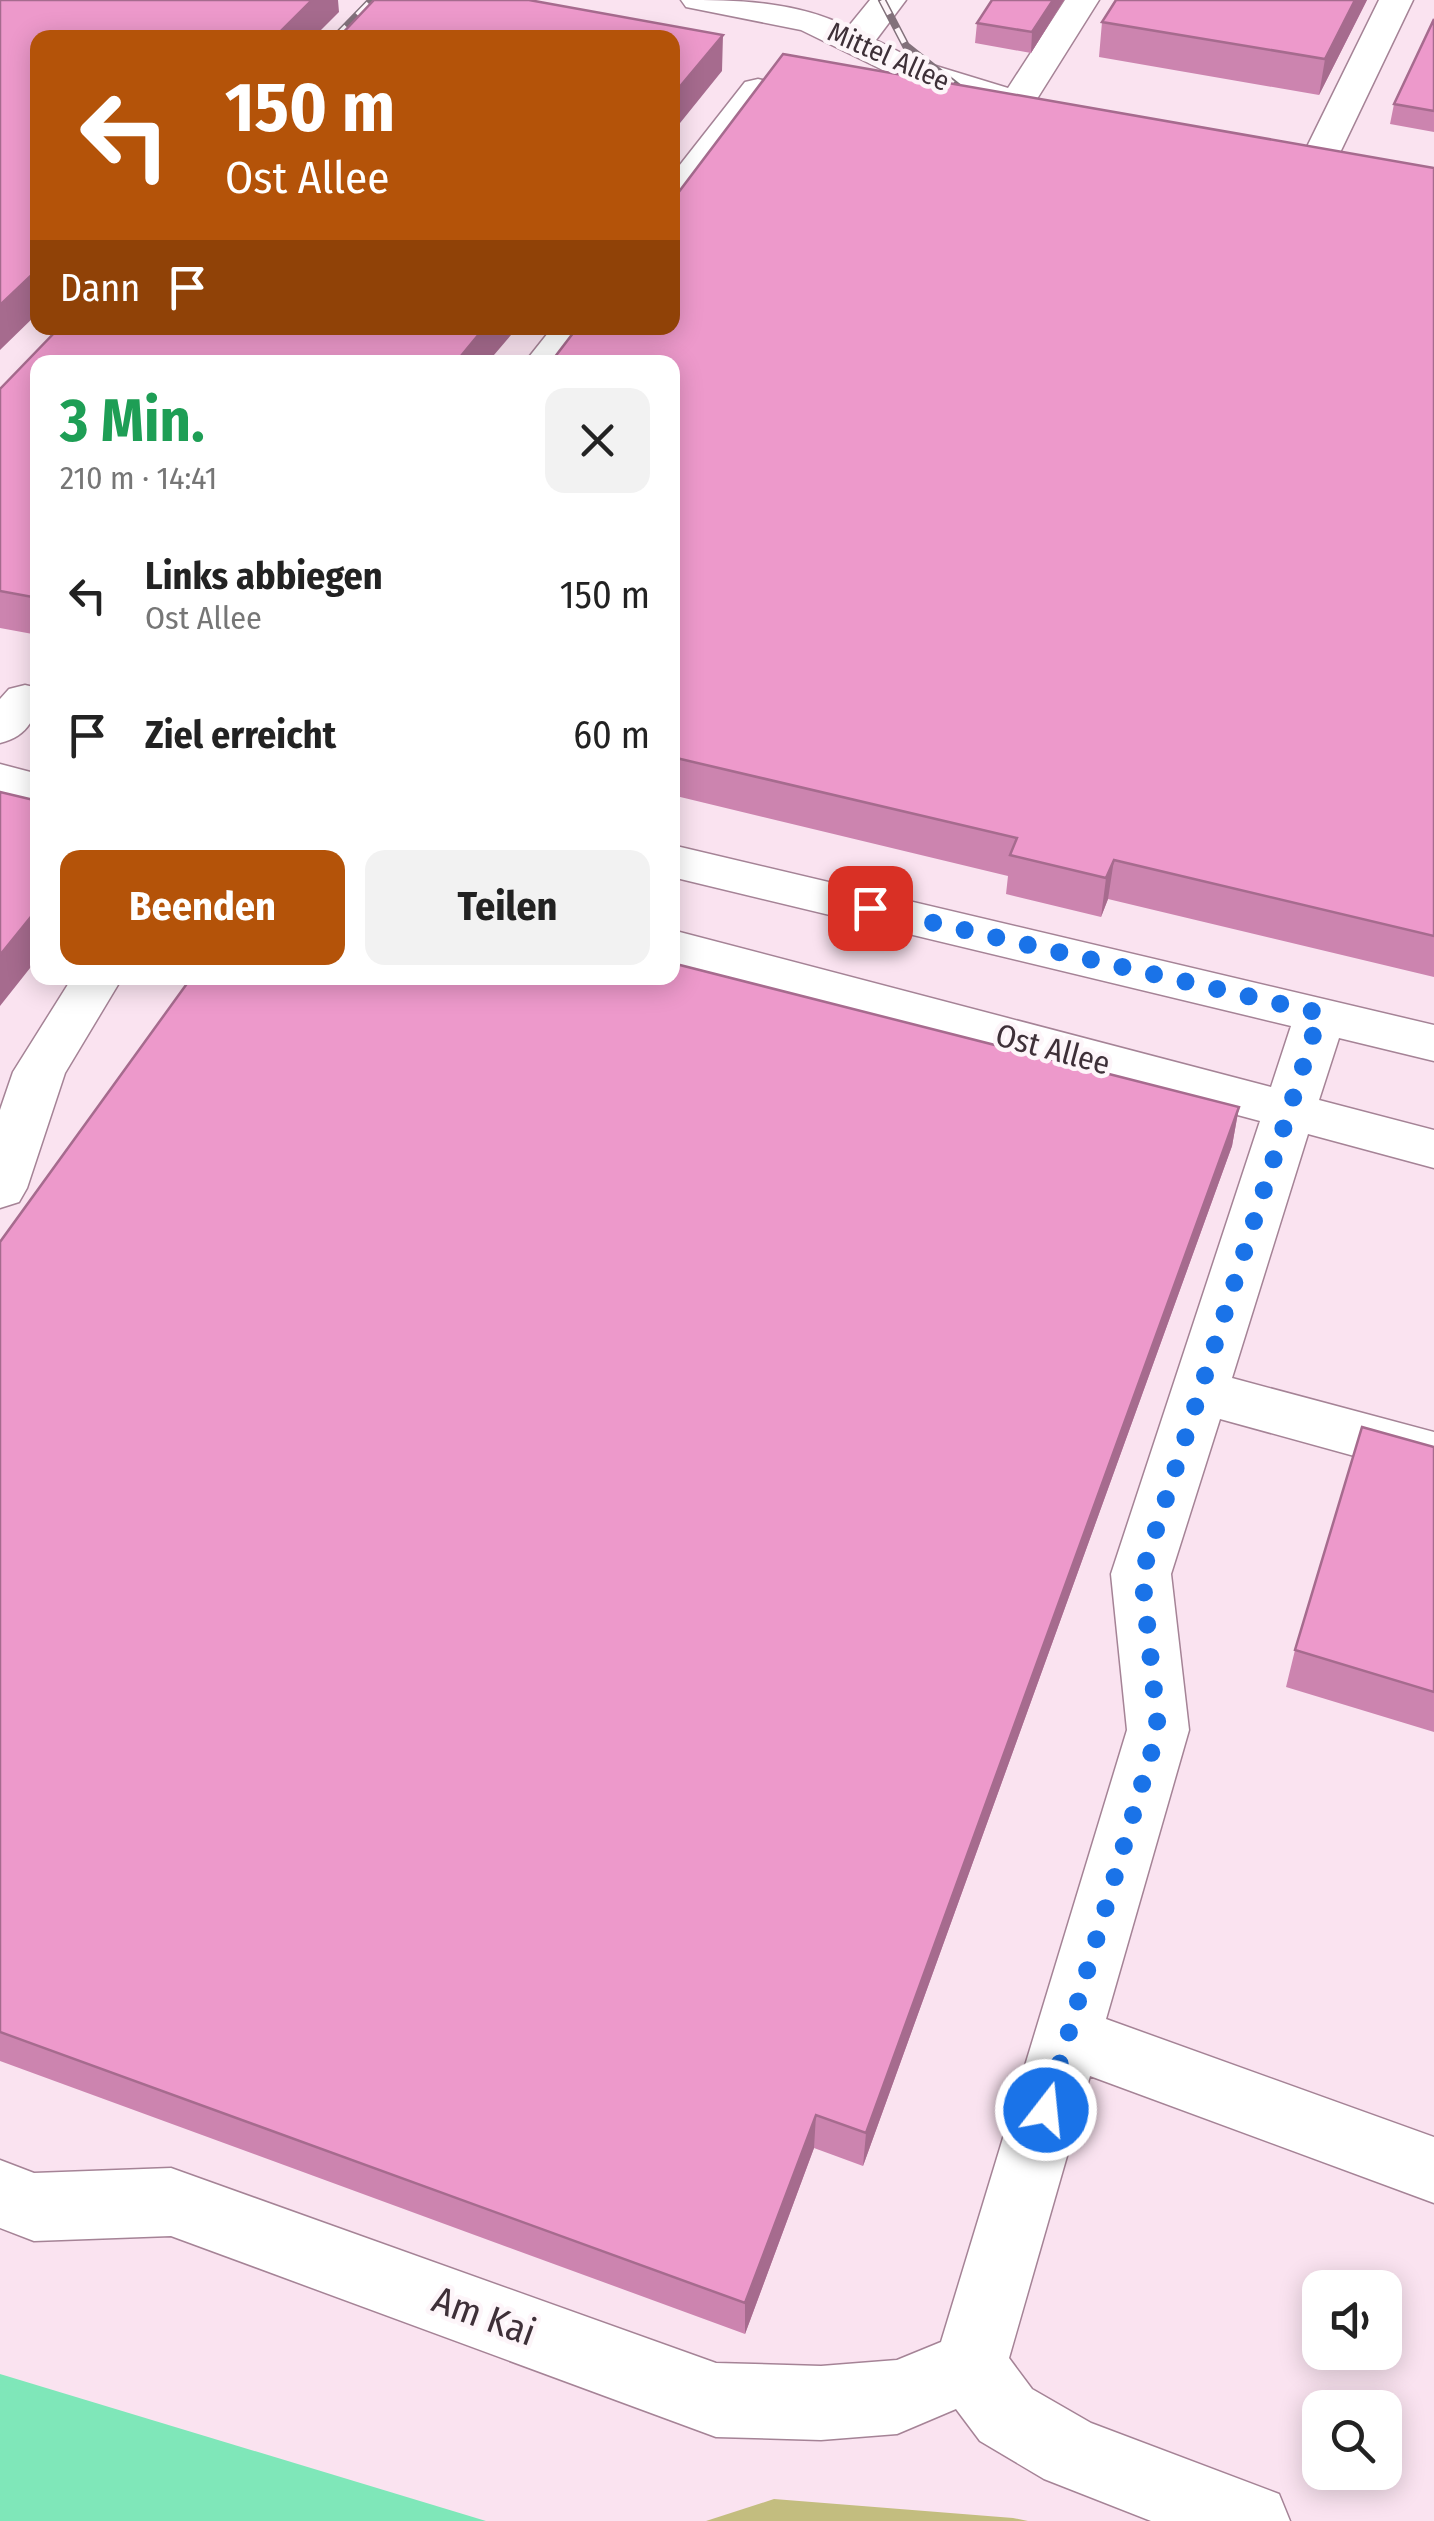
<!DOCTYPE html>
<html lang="de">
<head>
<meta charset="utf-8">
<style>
	body { margin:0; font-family:"Fira Sans Condensed",sans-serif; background:#f2f2f2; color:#222; height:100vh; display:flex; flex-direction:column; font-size:38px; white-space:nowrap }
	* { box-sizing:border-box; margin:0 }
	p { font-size:32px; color:#767676 }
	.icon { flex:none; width:55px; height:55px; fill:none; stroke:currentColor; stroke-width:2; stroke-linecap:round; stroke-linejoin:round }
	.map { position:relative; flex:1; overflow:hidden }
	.details { position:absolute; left:30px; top:355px; width:650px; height:630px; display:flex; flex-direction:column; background:#fff; border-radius:20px; box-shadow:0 5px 25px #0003 }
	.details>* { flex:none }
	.guide { position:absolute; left:30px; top:30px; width:650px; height:305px; border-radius:20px; box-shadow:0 5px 25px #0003; background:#b45309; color:#fff; overflow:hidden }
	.fabs { position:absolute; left:1302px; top:2270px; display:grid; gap:20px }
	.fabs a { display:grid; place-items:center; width:100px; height:100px; border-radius:20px; background:#fff; box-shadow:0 5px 25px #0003; font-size:50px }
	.pin { position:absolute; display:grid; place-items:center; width:85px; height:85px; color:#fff; margin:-42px; border-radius:20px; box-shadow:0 5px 15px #0006 }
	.me { position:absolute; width:110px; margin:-55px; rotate:16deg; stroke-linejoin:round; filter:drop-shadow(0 0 8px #0008) }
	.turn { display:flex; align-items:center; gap:35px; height:210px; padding:0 30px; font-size:45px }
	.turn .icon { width:130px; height:130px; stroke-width:2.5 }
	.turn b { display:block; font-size:70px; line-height:85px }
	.then { display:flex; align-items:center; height:95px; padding:0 30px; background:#0003; gap:20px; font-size:38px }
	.round { display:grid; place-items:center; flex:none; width:105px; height:105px; border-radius:20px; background:#f2f2f2 }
	.overview { display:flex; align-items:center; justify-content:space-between; height:170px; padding:0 30px }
	h1 { font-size:60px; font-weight:700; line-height:75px; color:#1e9e55 }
	.primary-button { display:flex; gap:20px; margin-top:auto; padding:20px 30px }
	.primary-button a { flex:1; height:115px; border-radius:20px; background:#b45309; color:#fff; font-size:40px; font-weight:700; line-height:115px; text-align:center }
	.primary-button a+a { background:#f2f2f2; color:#222 }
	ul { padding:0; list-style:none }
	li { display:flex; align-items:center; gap:30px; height:140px; padding:0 30px }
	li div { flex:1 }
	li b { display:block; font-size:38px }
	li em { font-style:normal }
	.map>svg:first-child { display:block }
	.green { fill:#c3bd7f }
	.water { fill:#7fe7b9 }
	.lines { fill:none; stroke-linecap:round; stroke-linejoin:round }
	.minor-casing { stroke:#a58396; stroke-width:3 }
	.minor { fill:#fff; fill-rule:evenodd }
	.rail-casing { stroke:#82717b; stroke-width:8 }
	.rail { stroke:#fdf5f9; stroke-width:5; stroke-dasharray:16; stroke-linecap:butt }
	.wall { fill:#cc84af }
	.shaded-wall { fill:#a66b8e }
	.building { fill:#ed99cb; stroke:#a66b8e; stroke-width:2.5 }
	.route { stroke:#1a73e8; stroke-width:18; stroke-dasharray:0 32.4 }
	.labels { text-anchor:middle; stroke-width:9; stroke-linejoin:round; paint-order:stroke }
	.far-street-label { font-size:28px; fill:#3e3038; stroke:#fdf5f9 }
	.street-label { font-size:32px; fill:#3e3038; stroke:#fdf5f9 }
	.near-street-label { font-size:38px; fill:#3e3038; stroke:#fdf5f9 }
</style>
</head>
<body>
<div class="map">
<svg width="1434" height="2521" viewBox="0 0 1434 2521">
	<rect width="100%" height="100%" fill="#fae3f0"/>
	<path class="green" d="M 774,2499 L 1013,2518 L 1028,2521 L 706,2521 Z"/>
	<path class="water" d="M 0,2374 L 486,2521 L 0,2521 Z"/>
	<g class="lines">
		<g class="minor-casing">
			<path id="minor" d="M 681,0 C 739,0 795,1 848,27 L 870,0 L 906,0 L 876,40 L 913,59 L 1008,88 L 1065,0 L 1099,0 L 1030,110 L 1017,113 L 889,73 L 801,30 L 686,7 Z
				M 1379,0 L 1413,0 L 1336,161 L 1331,169 L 1305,169 L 1300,161 Z
				M 758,79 L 771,82 L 776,90 L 685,208 L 672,211 L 672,175 L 745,82 Z
				M 552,328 L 593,328 L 566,362 L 525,362 Z
				M 25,685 L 38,688 C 38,716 29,736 0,743 L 0,699 L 9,689 Z
				M 0,764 L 38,774 L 38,804 L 0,794 Z
				M 672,845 L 1434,1025 L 1434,1061 L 1339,1038 L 1319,1100 L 1434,1130 L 1434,1168 L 1308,1134 L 1232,1378 L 1434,1432 L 1434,1478 L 1220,1419 L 1171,1574 L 1189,1730 L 1106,2019 L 1434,2137 L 1434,2203 L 1090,2076 L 1009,2358 L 1032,2389 L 1091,2423 L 1279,2494 L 1290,2521 L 1151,2521 L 1044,2479 L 980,2441 L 956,2409 L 897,2434 L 821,2440 L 716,2437 L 171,2236 L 34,2241 L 0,2228 L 0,2160 L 34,2173 L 171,2168 L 716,2363 L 821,2366 L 897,2360 L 941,2342 L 1127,1730 L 1111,1574 L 1260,1121 L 672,964 L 672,930 L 1271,1087 L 1291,1026 L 672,877 Z
				M 72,978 L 122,978 L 65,1073 L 27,1188 L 19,1202 L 0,1208 L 0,1110 L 13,1072 Z"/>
		</g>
		<use href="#minor" class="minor"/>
		<g class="rail-casing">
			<path id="rail" d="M 882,0 L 906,46 L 974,100
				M 335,38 L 372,0"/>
		</g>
		<use href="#rail" class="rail"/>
	</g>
	<path class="wall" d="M 992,0 L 1064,0 L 1031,53 L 975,43 L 977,23 Z
		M 1367,0 L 1319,95 L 1099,57 L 1102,22 Z
		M 1434,19 L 1434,132 L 1390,124 L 1394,104 Z
		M 1434,168 L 1434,977 L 1108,899 L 1101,917 L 1006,894 L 1008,876 L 672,795 L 672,362 Z
		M 38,362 L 38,635 L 0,628 L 0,389 Z
		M 1239,1107 L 1232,1146 L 863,2166 L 814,2148 L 745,2334 L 0,2061 L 0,1242 Z
		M 1434,1447 L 1434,1732 L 1286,1687 L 1295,1650 Z"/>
	<path class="shaded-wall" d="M 312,0 L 338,0 L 339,12 L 313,38 L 274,38 Z
		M 1053,0 L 1064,0 L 1031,53 L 1032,32 Z
		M 1355,0 L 1367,0 L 1319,95 L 1325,59 Z
		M 723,35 L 722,71 L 672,133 L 672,96 Z
		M 38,269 L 38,313 L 0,350 L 0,305 Z
		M 484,328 L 517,328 L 488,362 L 456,362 Z
		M 1114,860 L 1108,899 L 1101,917 L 1106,878 Z
		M 38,908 L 38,958 L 0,1006 L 0,955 Z
		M 1239,1107 L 1232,1146 L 863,2166 L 866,2133 Z
		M 816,2115 L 814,2148 L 745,2334 L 745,2303 Z"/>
	<path class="building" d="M 0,0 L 312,0 L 274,38 L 38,38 L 38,269 L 0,305 Z
		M 374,0 L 529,0 L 723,35 L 672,96 L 672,38 L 338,38 Z
		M 992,0 L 1053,0 L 1032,32 L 977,23 Z
		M 1116,0 L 1355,0 L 1325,59 L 1102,22 Z
		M 1434,19 L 1434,111 L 1394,104 Z
		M 783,54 L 1434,168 L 1434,936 L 1114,860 L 1106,878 L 1010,855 L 1017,838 L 672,757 L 672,362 L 551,362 L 577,328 L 672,328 L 672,201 Z
		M 59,328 L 484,328 L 456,362 L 38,362 L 38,598 L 0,591 L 0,389 Z
		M 0,792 L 38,801 L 38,908 L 0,955 Z
		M 672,963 L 1239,1107 L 866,2133 L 816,2115 L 745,2303 L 0,2032 L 0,1242 L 191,978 L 672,978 Z
		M 1362,1427 L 1434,1447 L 1434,1692 L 1295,1650 Z"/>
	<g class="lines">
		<path class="route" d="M 870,908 L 1320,1013 L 1142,1574 L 1158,1730 L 1046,2110"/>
	</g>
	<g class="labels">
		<g class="far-street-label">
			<text transform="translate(889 56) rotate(24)" y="10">Mittel Allee</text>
		</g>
		<g class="street-label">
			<text transform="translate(1053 1049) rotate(15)" y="11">Ost Allee</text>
		</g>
		<g class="near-street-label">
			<text transform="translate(484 2316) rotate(20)" y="13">Am Kai</text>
		</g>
	</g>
</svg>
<div class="fabs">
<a><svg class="icon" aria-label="sound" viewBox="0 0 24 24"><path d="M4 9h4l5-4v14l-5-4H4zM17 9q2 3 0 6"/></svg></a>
<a><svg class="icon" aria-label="search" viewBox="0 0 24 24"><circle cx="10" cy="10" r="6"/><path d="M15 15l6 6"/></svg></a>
</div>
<div class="pin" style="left:870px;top:908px;background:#d93025"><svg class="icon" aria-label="arrive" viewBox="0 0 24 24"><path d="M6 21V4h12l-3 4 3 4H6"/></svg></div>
<svg class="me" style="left:1046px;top:2110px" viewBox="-20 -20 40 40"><circle r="17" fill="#1a73e8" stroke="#fff" stroke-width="3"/><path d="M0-11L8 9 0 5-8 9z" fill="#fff"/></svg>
<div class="guide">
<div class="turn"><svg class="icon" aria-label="left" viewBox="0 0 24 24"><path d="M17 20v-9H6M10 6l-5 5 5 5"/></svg><div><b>150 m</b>Ost Allee</div></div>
<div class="then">Dann<svg class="icon" aria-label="arrive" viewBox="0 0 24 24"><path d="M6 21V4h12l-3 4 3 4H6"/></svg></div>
</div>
<section class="details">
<div class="overview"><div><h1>3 Min.</h1><p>210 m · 14:41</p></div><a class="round"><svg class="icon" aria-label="close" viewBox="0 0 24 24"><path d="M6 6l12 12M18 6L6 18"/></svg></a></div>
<ul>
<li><svg class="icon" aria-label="left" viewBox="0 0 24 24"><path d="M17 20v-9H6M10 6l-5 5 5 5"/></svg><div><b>Links abbiegen</b><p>Ost Allee</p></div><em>150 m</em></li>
<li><svg class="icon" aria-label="arrive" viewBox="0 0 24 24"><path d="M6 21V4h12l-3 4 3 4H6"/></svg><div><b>Ziel erreicht</b></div><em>60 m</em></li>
</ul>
<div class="primary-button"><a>Beenden</a><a>Teilen</a></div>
</section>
</div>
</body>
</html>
